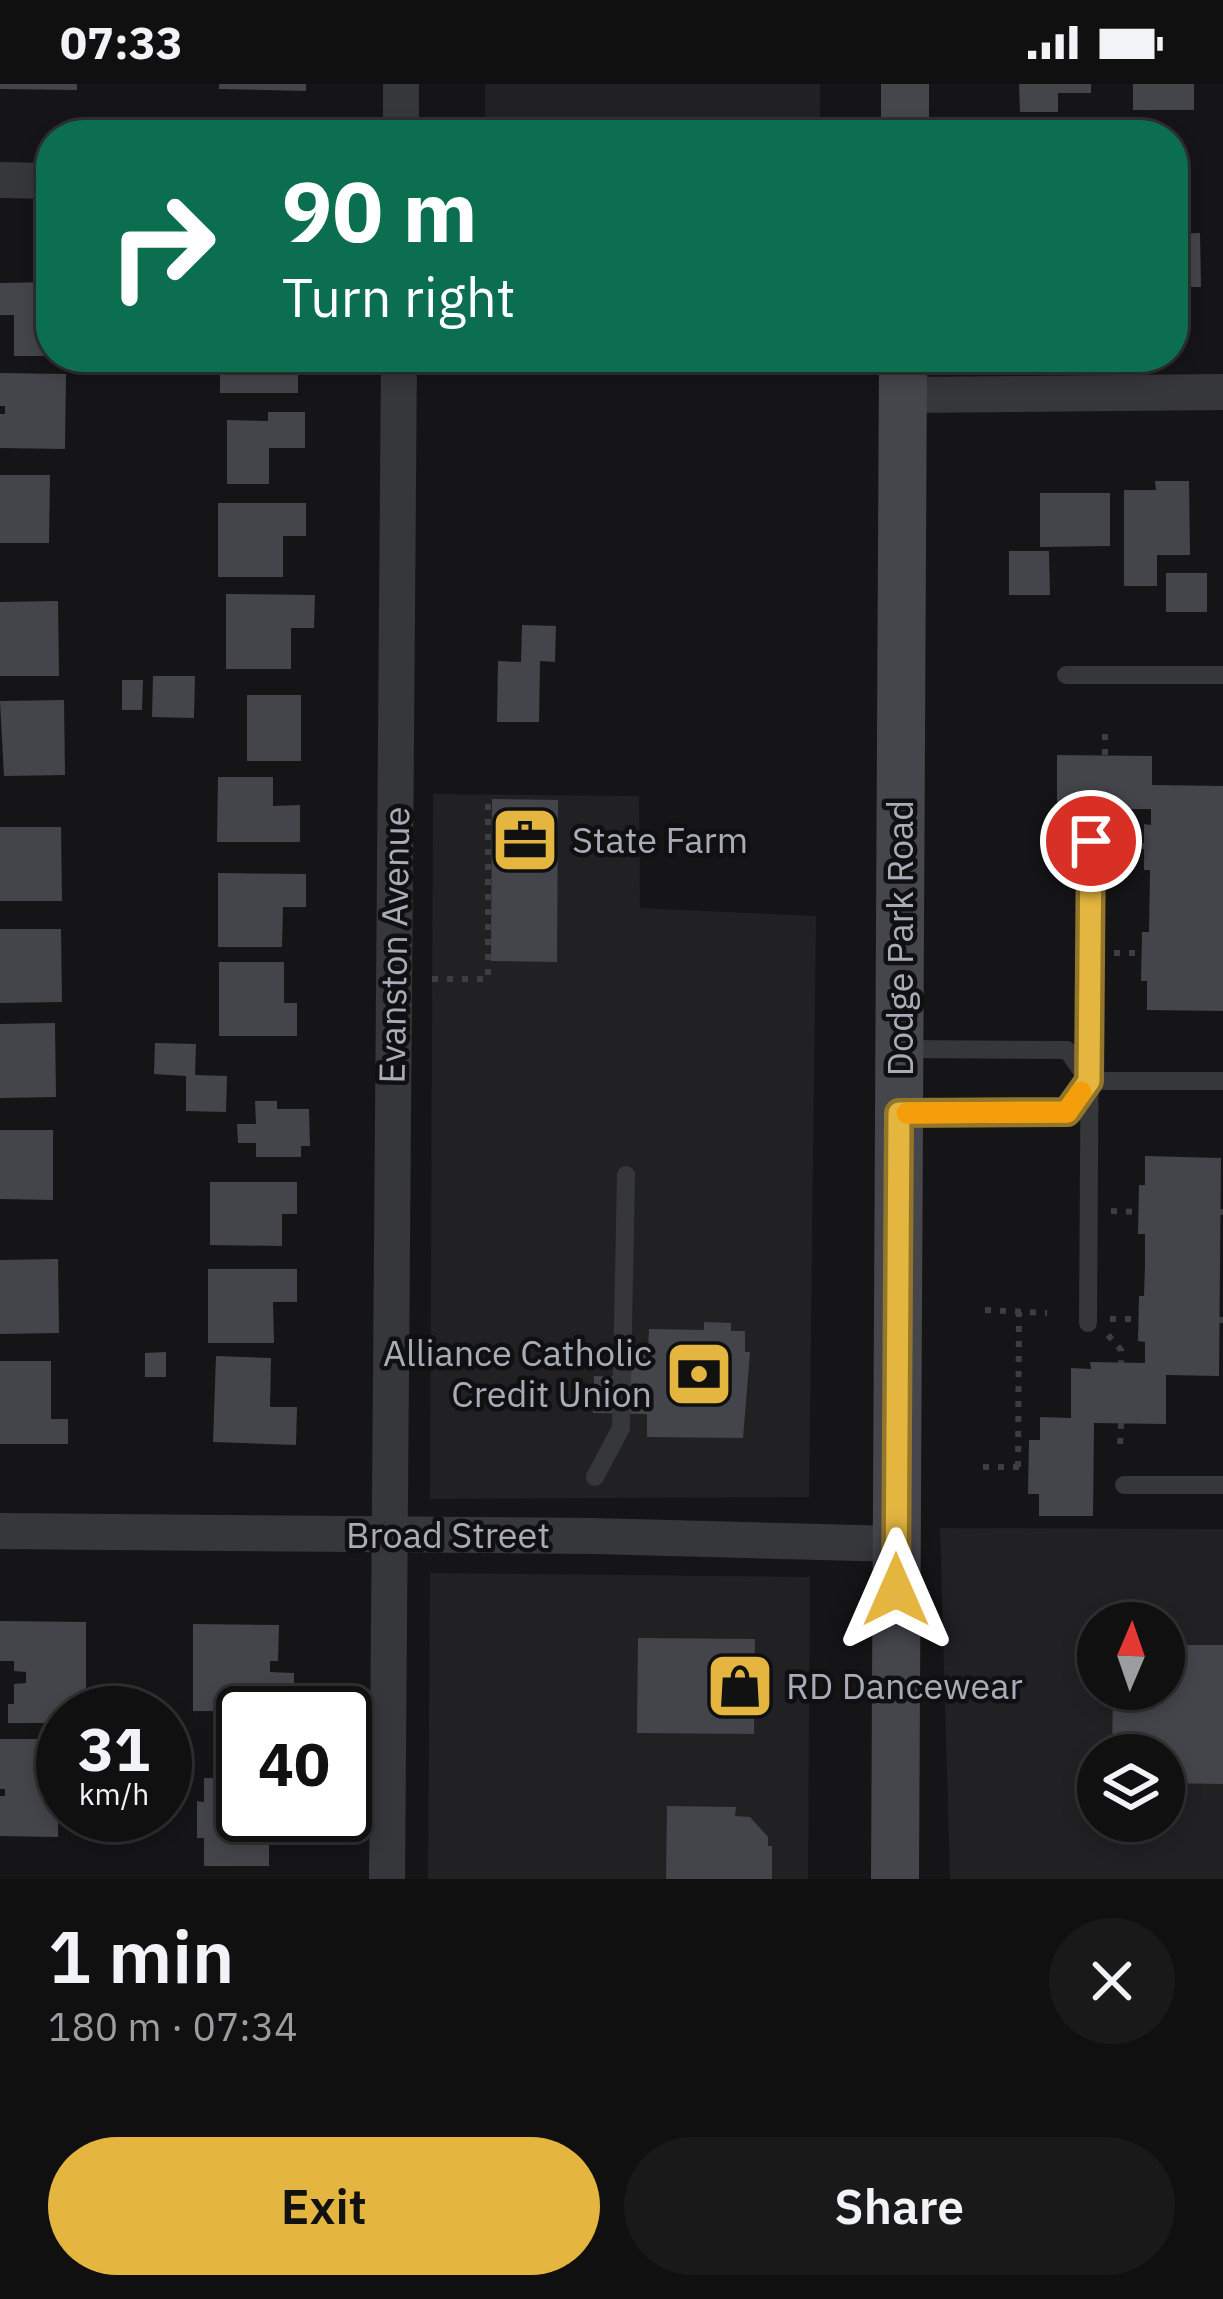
<!DOCTYPE html>
<html lang="en">
<head>
<meta charset="utf-8">
<style>
	body { margin:0; font-family:"IBM Plex Sans",sans-serif; background:#19191a; color:#f1f3f6; height:100vh; display:flex; flex-direction:column; font-size:45px; white-space:nowrap }
	* { box-sizing:border-box; margin:0 }
	p { font-size:39px; color:#9c9d9f }
	.icon { flex:none; width:66px; height:66px; fill:none; stroke:currentColor; stroke-width:2; stroke-linecap:round; stroke-linejoin:round }
	.map { position:relative; height:1795px; overflow:hidden }
	.side { display:flex; flex-direction:column; background:#101011; flex:1 }
	.side>* { flex:none }
	.guide { position:absolute; left:36px; top:36px; width:1152px; height:252px; border-radius:48px; box-shadow:0 6px 18px #0003,0 0 0 3px #303031; background:#0b6e4f; color:#fff; overflow:hidden }
	.needle { width:78px; rotate:2deg }
	.controls { position:absolute; left:1077px; top:1518px; display:grid; gap:24px }
	.controls a { display:grid; place-items:center; width:108px; height:108px; border-radius:50%; background:#101011; box-shadow:0 6px 18px #0003,0 0 0 3px #303031; font-size:60px }
	.speed { position:absolute; left:36px; top:1602px; display:flex; gap:24px; font-size:60px; font-weight:700; text-align:center }
	.speed>* { display:grid; place-content:center; width:156px; height:156px; border-radius:50%; background:#101011; box-shadow:0 6px 18px #0003,0 0 0 3px #303031; line-height:1 }
	.speed small { font-size:30px; font-weight:400 }
	.speed .limit { border:6px solid #111; border-radius:18px; background:#fff; color:#111 }
	.pin { position:absolute; display:grid; place-items:center; width:102px; height:102px; color:#fff; margin:-51px; border:6px solid #fff; border-radius:50%; box-shadow:0 3px 12px #0007 }
	.me { position:absolute; width:132px; margin:-66px; rotate:0deg; stroke-linejoin:round; filter:drop-shadow(0 0 9px #0008) }
	.turn { display:flex; align-items:center; gap:42px; height:252px; padding:0 48px; font-size:54px }
	.turn .icon { width:156px; height:156px; stroke-width:2.5 }
	.turn b { display:block; font-size:84px; line-height:102px }
	.round { display:grid; place-items:center; flex:none; width:126px; height:126px; border-radius:63px; background:#19191a }
	.headline { display:flex; align-items:center; justify-content:space-between; height:204px; padding:0 48px }
	h1 { font-size:72px; font-weight:600; line-height:90px }
	.primary-button { display:flex; gap:24px; margin-top:auto; padding:24px 48px }
	.primary-button a { flex:1; height:138px; border-radius:72px; background:#e4b640; color:#111; font-size:48px; font-weight:600; line-height:138px; text-align:center }
	.primary-button a+a { background:#19191a; color:#f1f3f6 }
	.status { display:flex; justify-content:space-between; align-items:center; height:84px; padding:0 60px; background:#101011; direction:ltr }
	.status svg { height:33px; fill:currentColor }
	.map>svg:first-child { display:block }
	.built { fill:#212124; fill-rule:evenodd }
	.building { fill:#44454a }
	.lines { fill:none; stroke-linecap:round; stroke-linejoin:round }
	.path { stroke:#3d3e42; stroke-width:6; stroke-dasharray:6 9; stroke-linecap:butt }
	.lane { stroke:#36373b; stroke-width:18 }
	.street { stroke:#36373b; stroke-width:36 }
	.secondary { stroke:#45464b; stroke-width:48 }
	.route-casing { stroke:#94762a; stroke-width:30 }
	.route { stroke:#e4b640; stroke-width:21 }
	.slow { stroke:#f59e0b; stroke-width:21 }
	.labels { text-anchor:middle; stroke-width:9; stroke-linejoin:round; paint-order:stroke }
	.poi-label { font-size:36px; fill:#a8acb6; stroke:#101012; text-anchor:start }
	.street-label { font-size:36px; fill:#a8acb6; stroke:#101012 }
</style>
</head>
<body>
<div class="status"><b>07:33</b><svg viewBox="0 0 49 12"><path d="M0 12V9h3v3zM5 12V6h3v6zM10 12V3h3v9zM15 12V0h3v12zM26 1h20v11H26zM47 4h2v5h-2z"/></svg></div>
<div class="map">
<svg width="1223" height="1795" viewBox="0 0 1223 1795">
	<rect width="100%" height="100%" fill="#151517"/>
	<path class="built" d="M 485,0 L 820,0 L 820,51 L 485,51 Z
		M 433,710 L 639,712 L 640,824 L 816,832 L 809,1413 L 430,1415 Z
		M 940,1444 L 1223,1445 L 1223,1795 L 950,1795 ZM 1098,1539 L 1164,1539 L 1164,1605 L 1098,1605 ZM 1098,1671 L 1164,1671 L 1164,1737 L 1098,1737 Z
		M 430,1489 L 810,1493 L 808,1795 L 428,1795 Z"/>
	<path class="building" d="M 0,0 L 77,0 L 77,6 L 0,5 Z
		M 219,0 L 306,0 L 306,7 L 219,5 Z
		M 1019,0 L 1091,0 L 1091,9 L 1058,9 L 1058,28 L 1020,28 Z
		M 1133,0 L 1194,0 L 1194,26 L 1133,26 Z
		M 1200,149 L 1201,203 L 1185,203 L 1185,212 L 1173,212 L 1173,150 Z
		M 51,198 L 51,272 L 14,272 L 14,231 L 0,231 L 0,199 Z
		M 220,273 L 281,273 L 281,278 L 298,278 L 298,309 L 220,309 Z
		M 0,289 L 66,290 L 65,365 L 0,364 L 0,330 L 5,330 L 5,322 L 0,322 Z
		M 268,328 L 305,328 L 305,364 L 269,364 L 269,400 L 227,400 L 227,336 L 268,337 Z
		M 0,391 L 50,391 L 49,459 L 0,459 Z
		M 1155,397 L 1189,397 L 1190,471 L 1157,471 L 1157,502 L 1124,502 L 1124,406 L 1156,406 Z
		M 1040,409 L 1110,409 L 1110,462 L 1040,463 Z
		M 218,419 L 306,419 L 306,452 L 283,452 L 283,493 L 218,493 Z
		M 1009,467 L 1049,467 L 1050,511 L 1009,511 Z
		M 1166,489 L 1207,489 L 1207,528 L 1166,528 Z
		M 226,510 L 315,511 L 314,544 L 291,544 L 291,585 L 226,585 Z
		M 58,517 L 59,592 L 0,592 L 0,518 Z
		M 522,541 L 556,542 L 555,578 L 540,577 L 539,638 L 497,638 L 498,577 L 521,578 Z
		M 153,592 L 195,592 L 194,634 L 152,633 Z
		M 122,596 L 143,596 L 142,626 L 122,626 Z
		M 247,611 L 301,611 L 301,677 L 247,677 Z
		M 64,616 L 65,691 L 4,692 L 0,617 Z
		M 1057,671 L 1152,672 L 1152,701 L 1223,702 L 1223,927 L 1147,926 L 1147,897 L 1141,897 L 1142,848 L 1149,848 L 1150,786 L 1144,786 L 1144,740 L 1151,741 L 1151,725 L 1130,725 L 1130,731 L 1079,730 L 1079,724 L 1057,724 Z
		M 218,693 L 273,693 L 273,722 L 300,721 L 300,758 L 217,758 Z
		M 492,715 L 558,716 L 557,878 L 491,877 Z
		M 0,743 L 61,743 L 62,817 L 0,817 Z
		M 218,789 L 306,790 L 306,823 L 283,823 L 282,863 L 218,863 Z
		M 0,845 L 61,845 L 62,918 L 0,919 Z
		M 219,878 L 284,878 L 284,919 L 297,919 L 297,952 L 219,952 Z
		M 55,939 L 56,1013 L 0,1014 L 0,940 Z
		M 155,959 L 196,960 L 195,991 L 227,992 L 226,1028 L 186,1027 L 186,992 L 154,990 Z
		M 255,1017 L 277,1017 L 277,1025 L 309,1025 L 310,1062 L 301,1062 L 301,1073 L 256,1073 L 256,1059 L 238,1059 L 237,1040 L 256,1040 Z
		M 0,1046 L 53,1046 L 53,1116 L 0,1115 Z
		M 1145,1072 L 1221,1074 L 1219,1292 L 1166,1291 L 1166,1340 L 1094,1339 L 1093,1432 L 1039,1432 L 1039,1410 L 1028,1410 L 1029,1356 L 1040,1356 L 1040,1333 L 1071,1334 L 1071,1284 L 1091,1285 L 1090,1278 L 1145,1279 L 1145,1258 L 1138,1257 L 1139,1212 L 1144,1212 L 1145,1181 L 1145,1150 L 1138,1150 L 1139,1101 L 1145,1101 Z
		M 210,1098 L 297,1098 L 297,1130 L 282,1130 L 282,1162 L 210,1161 Z
		M 58,1175 L 59,1249 L 0,1250 L 0,1176 Z
		M 208,1185 L 297,1185 L 297,1218 L 273,1218 L 274,1259 L 208,1259 Z
		M 704,1238 L 731,1239 L 731,1247 L 745,1247 L 745,1268 L 750,1268 L 743,1354 L 647,1353 L 647,1330 L 593,1329 L 594,1292 L 630,1293 L 631,1268 L 648,1268 L 649,1245 L 704,1246 Z
		M 166,1268 L 166,1293 L 145,1293 L 145,1269 Z
		M 216,1272 L 271,1274 L 270,1323 L 297,1323 L 296,1361 L 213,1358 Z
		M 0,1277 L 51,1277 L 51,1335 L 68,1335 L 68,1360 L 0,1360 Z
		M 0,1537 L 86,1538 L 86,1629 L 63,1629 L 63,1639 L 8,1639 L 8,1620 L 14,1620 L 14,1600 L 26,1599 L 26,1588 L 14,1587 L 14,1577 L 0,1577 Z
		M 193,1540 L 279,1541 L 278,1577 L 270,1577 L 270,1588 L 294,1589 L 294,1628 L 193,1627 Z
		M 638,1554 L 755,1555 L 754,1650 L 637,1649 Z
		M 1164,1561 L 1223,1561 L 1223,1700 L 1164,1699 L 1164,1671 L 1112,1671 L 1113,1605 L 1164,1605 Z
		M 0,1655 L 59,1655 L 58,1753 L 0,1752 L 0,1712 L 5,1712 L 5,1705 L 0,1705 Z
		M 204,1694 L 243,1694 L 243,1731 L 269,1731 L 269,1782 L 204,1782 L 204,1754 L 197,1754 L 197,1717 L 204,1718 Z
		M 667,1722 L 736,1723 L 735,1732 L 750,1733 L 768,1753 L 768,1762 L 772,1762 L 772,1795 L 666,1795 Z"/>
	<g class="lines">
		<path class="path" d="M 1105,671 L 1105,642
			M 1113,757 L 1121,762 L 1144,762
			M 1114,869 L 1141,869
			M 432,895 L 488,895 L 488,720
			M 1111,1127 L 1139,1128
			M 1220,1128 L 1223,1128
			M 985,1226 L 1047,1229
			M 1110,1235 L 1138,1235
			M 1219,1236 L 1223,1236
			M 1108,1251 L 1121,1266 L 1121,1279
			M 1121,1339 L 1120,1363 L 1124,1365
			M 983,1383 L 1028,1383
			M 1018,1383 L 1019,1228"/>
		<path class="lane" d="M 1066,591 L 1223,591
			M 900,965 L 1067,966 L 1089,997
			M 1089,997 L 1223,997
			M 900,1029 L 1067,1028 L 1089,997
			M 1088,1239 L 1091,757
			M 595,1393 L 621,1344 L 626,1091
			M 1124,1401 L 1223,1401"/>
		<path class="street" d="M 401,51 L 401,0
			M 0,96 L 51,97
			M 903,311 L 1223,308
			M 0,1447 L 594,1452 L 897,1460
			M 387,1795 L 399,273"/>
		<path class="secondary" d="M 905,51 L 905,0
			M 895,1795 L 903,273"/>
	</g>
	<g class="lines">
		<g class="route-casing">
			<path id="route" d="M 896,1506 L 899,1029 L 1067,1028 L 1089,997 L 1091,757"/>
		</g>
		<use href="#route" class="route"/>
		<path class="slow" d="M 907,1029 L 1067,1028 L 1081,1008"/>
	</g>
	<defs>
		<g id="office-square" transform="scale(3.45)"><rect x="-9" y="-9" width="18" height="18" rx="4" fill="#e4b640" stroke="#101012"/><path d="M-6-3h4V-5.5h4V-3h4V5H-6ZM-1-4.5V-3h2v-1.5ZM-6 0V1H6V0Z" fill="#111"/></g>
		<g id="bank-square" transform="scale(3.45)"><rect x="-9" y="-9" width="18" height="18" rx="4" fill="#e4b640" stroke="#101012"/><path d="M-6-4H6V4H-6ZM0-2.3a2.3 2.3 0 1 0 0 4.6a2.3 2.3 0 1 0 0-4.6Z" fill="#111"/></g>
		<g id="shop-square" transform="scale(3.45)"><rect x="-9" y="-9" width="18" height="18" rx="4" fill="#e4b640" stroke="#101012"/><path d="M-5-2.5h2.3a2.7 3.5 0 0 1 5.4 0H5L5.5 6h-11ZM-1.5-2.5h3a1.5 2.3 0 0 0-3 0Z" fill="#111"/></g>
	</defs>
	<g fill-rule="evenodd">
		<use href="#office-square" x="525" y="756"/>
		<use href="#bank-square" x="699" y="1290"/>
		<use href="#shop-square" x="740" y="1602"/>
	</g>
	<g class="labels">
		<g class="poi-label">
			<text x="572" y="769">State Farm</text>
			<text x="652" y="1282" text-anchor="end">Alliance Catholic<tspan x="652" dy="41">Credit Union</tspan></text>
			<text x="786" y="1615">RD Dancewear</text>
		</g>
		<g class="street-label">
			<text transform="translate(900 854) rotate(-90)" y="13">Dodge Park Road</text>
			<text transform="translate(394 861) rotate(-89)" y="13">Evanston Avenue</text>
			<text x="448" y="1464">Broad Street</text>
		</g>
	</g>
</svg>
<div class="controls">
<a><svg class="needle" viewBox="-14 -14 28 28"><path d="M0-13l5 13h-10z" fill="#e53935"/><path d="M0 13l5-13h-10z" fill="#9c9d9f"/></svg></a>
<a><svg class="icon" aria-label="layers" viewBox="0 0 24 24"><path d="M12 4l9 5-9 5-9-5zM3 14l9 5 9-5"/></svg></a>
</div>
<div class="speed"><div>31<small>km/h</small></div><div class="limit">40</div></div>
<div class="pin" style="left:1091px;top:757px;background:#d93025"><svg class="icon" aria-label="arrive" viewBox="0 0 24 24"><path d="M6 21V4h12l-3 4 3 4H6"/></svg></div>
<svg class="me" style="left:896px;top:1506px" viewBox="-20 -20 40 40"><path d="M0-17L14 15 0 8-14 15z" fill="#e4b640" stroke="#fff" stroke-width="4"/></svg>
<div class="guide">
<div class="turn"><svg class="icon" aria-label="right" viewBox="0 0 24 24"><path d="M7 20v-9h11M14 6l5 5-5 5"/></svg><div><b>90 m</b>Turn right</div></div>
</div>
</div>
<section class="side">
<div class="headline"><div><h1>1 min</h1><p>180 m · 07:34</p></div><a class="round"><svg class="icon" aria-label="close" viewBox="0 0 24 24"><path d="M6 6l12 12M18 6L6 18"/></svg></a></div>
<div class="primary-button"><a>Exit</a><a>Share</a></div>
</section>
</body>
</html>
